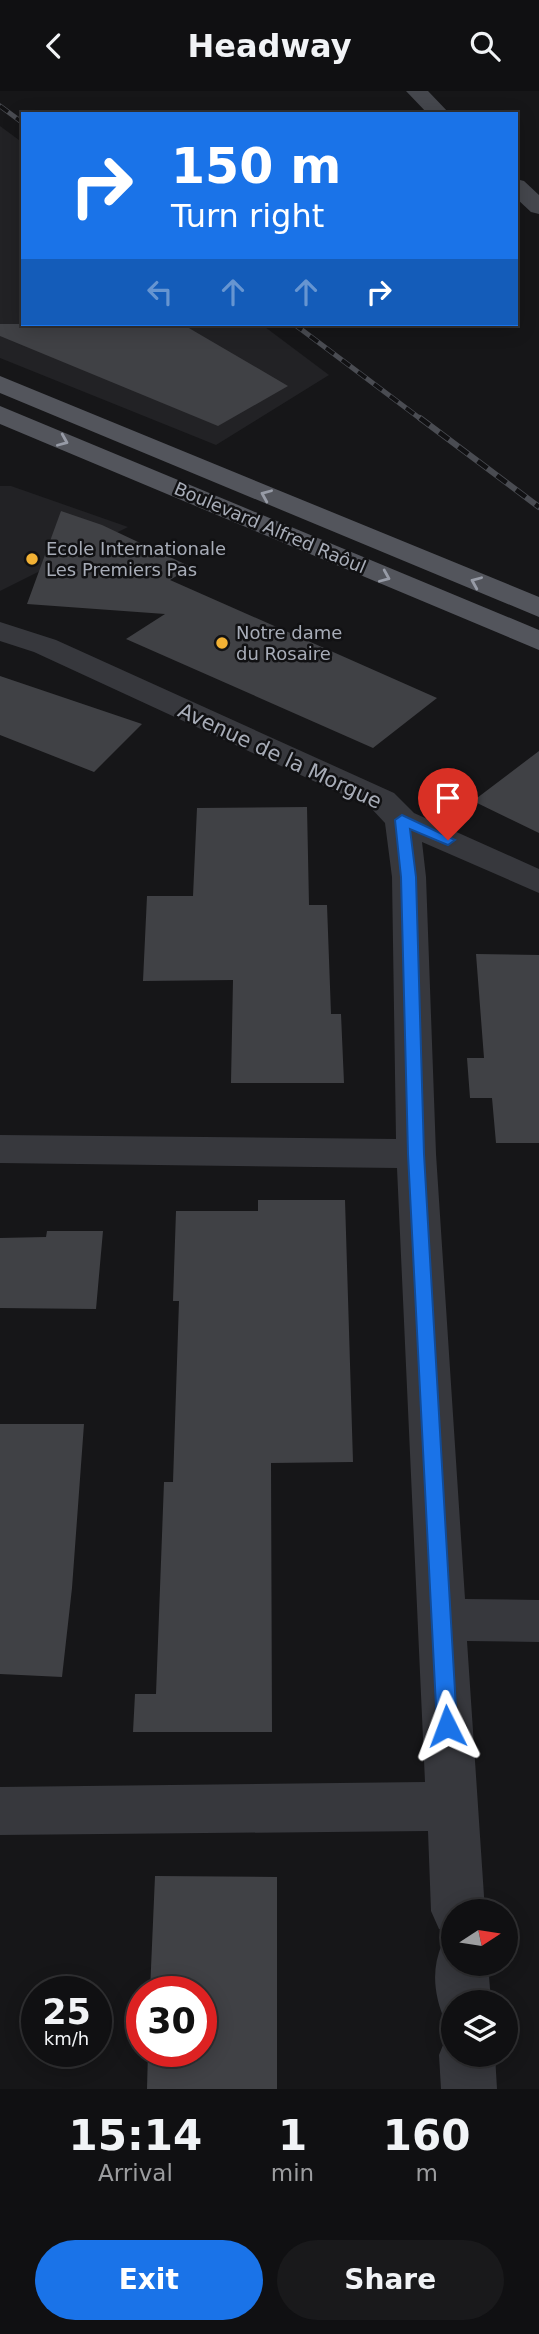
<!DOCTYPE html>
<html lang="en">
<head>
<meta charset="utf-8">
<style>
	body { margin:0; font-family:"DejaVu Sans",sans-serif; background:#19191b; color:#f1f3f6; height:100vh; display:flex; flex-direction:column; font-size:26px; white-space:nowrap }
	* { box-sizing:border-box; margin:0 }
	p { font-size:23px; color:#9c9d9f }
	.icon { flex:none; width:38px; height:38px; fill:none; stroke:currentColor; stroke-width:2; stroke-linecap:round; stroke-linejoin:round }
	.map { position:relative; height:1998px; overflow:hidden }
	.panel { display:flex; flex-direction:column; background:#101012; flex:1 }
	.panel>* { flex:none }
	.top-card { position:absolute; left:21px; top:21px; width:497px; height:214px; border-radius:0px; box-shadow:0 4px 18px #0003,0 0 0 2px #303032; background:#1a73e8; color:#fff; overflow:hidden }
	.needle { width:46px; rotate:78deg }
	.fabs { position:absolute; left:441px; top:1808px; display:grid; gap:14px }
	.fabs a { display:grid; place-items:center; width:77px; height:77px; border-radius:50%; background:#101012; box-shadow:0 4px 18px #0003,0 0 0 2px #303032; font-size:35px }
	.speed { position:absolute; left:21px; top:1885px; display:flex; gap:14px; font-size:35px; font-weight:700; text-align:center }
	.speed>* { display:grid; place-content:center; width:91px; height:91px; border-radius:50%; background:#101012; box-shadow:0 4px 18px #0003,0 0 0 2px #303032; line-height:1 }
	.speed small { font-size:18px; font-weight:400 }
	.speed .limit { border:10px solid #d22; background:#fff; color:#111 }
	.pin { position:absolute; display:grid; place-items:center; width:60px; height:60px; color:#fff; margin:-72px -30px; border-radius:50% 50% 50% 0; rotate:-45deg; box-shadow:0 0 7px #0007 }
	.pin .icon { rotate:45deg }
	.me { position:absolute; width:77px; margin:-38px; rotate:357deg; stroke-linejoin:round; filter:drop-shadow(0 0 5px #0008) }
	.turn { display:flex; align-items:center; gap:24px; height:147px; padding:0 35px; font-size:32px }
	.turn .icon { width:91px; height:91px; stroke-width:2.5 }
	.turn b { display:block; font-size:49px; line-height:60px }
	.lanes { display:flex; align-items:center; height:66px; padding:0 35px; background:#0003; justify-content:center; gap:35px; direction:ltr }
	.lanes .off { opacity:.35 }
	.eta { display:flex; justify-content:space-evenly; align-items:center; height:119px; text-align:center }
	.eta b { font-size:42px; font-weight:700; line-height:49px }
	.action { display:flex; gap:14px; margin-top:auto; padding:14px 35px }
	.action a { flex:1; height:80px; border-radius:42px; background:#1a73e8; color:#fff; font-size:28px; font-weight:700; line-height:80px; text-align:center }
	.action a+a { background:#19191b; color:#f1f3f6 }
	header { display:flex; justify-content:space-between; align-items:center; height:91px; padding:0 35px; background:#101012; font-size:32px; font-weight:700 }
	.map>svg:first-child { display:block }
	.built { fill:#222225 }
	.building { fill:#404145 }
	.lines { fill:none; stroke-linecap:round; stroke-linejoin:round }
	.street { fill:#37383d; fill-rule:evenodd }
	.secondary { fill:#45474d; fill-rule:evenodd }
	.primary { fill:#53555c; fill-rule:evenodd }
	.rail-far1-casing { stroke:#4a4c52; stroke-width:5 }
	.rail-casing { stroke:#4a4c52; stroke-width:6 }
	.rail-far1 { stroke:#111113; stroke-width:3.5; stroke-dasharray:10; stroke-linecap:butt }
	.rail { stroke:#111113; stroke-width:4.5; stroke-dasharray:12; stroke-linecap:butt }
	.oneway { stroke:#979ba6 }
	.route { fill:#1a73e8; stroke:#114b97; stroke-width:2 }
	.poi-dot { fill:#f2b134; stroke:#111113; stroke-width:2.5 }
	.labels { text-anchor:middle; stroke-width:5; stroke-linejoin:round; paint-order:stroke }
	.far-street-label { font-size:18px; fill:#a8adb8; stroke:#111113 }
	.far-poi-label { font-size:18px; fill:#a8adb8; stroke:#111113; text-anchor:start }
	.street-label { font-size:21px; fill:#a8adb8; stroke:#111113 }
</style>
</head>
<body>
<header><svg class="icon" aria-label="back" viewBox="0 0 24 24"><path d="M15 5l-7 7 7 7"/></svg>Headway<svg class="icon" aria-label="search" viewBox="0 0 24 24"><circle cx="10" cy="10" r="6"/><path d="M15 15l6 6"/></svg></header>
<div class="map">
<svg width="539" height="1998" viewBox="0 0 539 1998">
	<rect width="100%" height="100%" fill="#161618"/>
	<path class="built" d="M 0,35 L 23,52 L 23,233 L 261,233 L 329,284 L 216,354 L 0,267 Z
		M 0,395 L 11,395 L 128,436 L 0,500 Z"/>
	<path class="building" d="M 0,233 L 182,233 L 288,295 L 218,335 L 0,245 Z
		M 61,420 L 102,434 L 191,476 L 170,489 L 437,607 L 373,657 L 126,548 L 165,523 L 27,513 Z
		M 0,585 L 142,633 L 94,681 L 0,644 Z
		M 539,660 L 539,742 L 473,710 Z
		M 307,716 L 309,814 L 327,814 L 331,923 L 341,923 L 344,992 L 231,992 L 233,889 L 143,890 L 147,805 L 193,805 L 197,717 Z
		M 476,863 L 539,864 L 539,1052 L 496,1052 L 492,1007 L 470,1007 L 467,967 L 484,967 Z
		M 258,1109 L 345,1109 L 353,1371 L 271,1372 L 272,1641 L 133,1641 L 135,1603 L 156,1603 L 164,1391 L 173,1391 L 179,1210 L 173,1210 L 176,1120 L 258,1120 Z
		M 47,1140 L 103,1140 L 96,1218 L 0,1217 L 0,1147 L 46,1146 Z
		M 0,1333 L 84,1333 L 72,1497 L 62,1586 L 0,1583 Z
		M 155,1785 L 277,1786 L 277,1998 L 147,1998 L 148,1960 L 201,1960 L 201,1900 L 150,1900 Z"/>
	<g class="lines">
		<path class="street" d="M 0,531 L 56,549 L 394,702 L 414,722 L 539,778 L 539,802 L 422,751 L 426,786 L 436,1063 L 465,1508 L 539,1509 L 539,1551 L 467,1550 L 485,1820 L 453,1820 L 453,1844 L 439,1838 L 431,1820 L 428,1740 L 0,1744 L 0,1696 L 425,1691 L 397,1077 L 0,1072 L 0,1044 L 396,1048 L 392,786 L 385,732 L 370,716 L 34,561 L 0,550 Z
			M 453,1848 L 453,1872 L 488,1872 L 491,1911 L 453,1911 L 453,1934 L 445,1930 C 434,1904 431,1879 442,1853 Z
			M 453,1942 L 453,1964 L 495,1964 L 497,1998 L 441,1998 L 439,1964 L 447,1944 Z"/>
		<path class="secondary" d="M 406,0 L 428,0 L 450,23 L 428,23 Z
			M 516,88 L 524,90 L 539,104 L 539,123 L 531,121 L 516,107 Z"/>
		<path class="primary" d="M 0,285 L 539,506 L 539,526 L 0,302 Z
			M 0,315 L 539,539 L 539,559 L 0,333 Z"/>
		<g class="rail-far1-casing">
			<path id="rail-far1" d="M 0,15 L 23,32
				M 294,233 L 422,329"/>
		</g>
		<g class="rail-casing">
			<path id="rail" d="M 420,327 L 539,416"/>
		</g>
		<use href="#rail-far1" class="rail-far1"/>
		<use href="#rail" class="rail"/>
	</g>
	<defs><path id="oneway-chevron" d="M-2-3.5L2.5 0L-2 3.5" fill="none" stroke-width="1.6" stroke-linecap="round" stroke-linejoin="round" transform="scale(1.75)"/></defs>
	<g class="oneway">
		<use href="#oneway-chevron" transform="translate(63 350) rotate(23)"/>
		<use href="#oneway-chevron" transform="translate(266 404) rotate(-157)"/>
		<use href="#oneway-chevron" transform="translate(385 486) rotate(23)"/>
		<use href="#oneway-chevron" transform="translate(476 491) rotate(-157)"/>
	</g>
	<path class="route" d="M 402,724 L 455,749 L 448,754 L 443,752 L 410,738 L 416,786 L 424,1063 L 457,1635 L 454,1642 L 447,1645 L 440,1642 L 437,1635 L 408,1063 L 401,786 L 395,729 Z"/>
	<g class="poi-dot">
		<circle cx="32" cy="468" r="7"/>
		<circle cx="222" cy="552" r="7"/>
	</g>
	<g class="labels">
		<g class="far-street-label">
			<text transform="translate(270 437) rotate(23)" y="6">Boulevard Alfred Raôul</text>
		</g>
		<g class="far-poi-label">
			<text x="46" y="464">Ecole Internationale<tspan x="46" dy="21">Les Premiers Pas</tspan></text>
			<text x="236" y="548">Notre dame<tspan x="236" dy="21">du Rosaire</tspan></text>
		</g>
		<g class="street-label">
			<text transform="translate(280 665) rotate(25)" y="7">Avenue de la Morgue</text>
		</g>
	</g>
</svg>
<div class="fabs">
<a><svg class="needle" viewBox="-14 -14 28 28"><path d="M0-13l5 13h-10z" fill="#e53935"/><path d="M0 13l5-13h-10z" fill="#9c9d9f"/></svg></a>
<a><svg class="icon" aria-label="layers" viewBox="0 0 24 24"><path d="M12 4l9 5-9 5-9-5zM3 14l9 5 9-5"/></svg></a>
</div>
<div class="speed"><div>25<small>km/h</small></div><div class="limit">30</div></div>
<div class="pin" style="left:448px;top:749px;background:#d93025"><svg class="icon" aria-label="arrive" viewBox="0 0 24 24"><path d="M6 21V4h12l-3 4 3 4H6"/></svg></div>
<svg class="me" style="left:447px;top:1635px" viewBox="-20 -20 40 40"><path d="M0-17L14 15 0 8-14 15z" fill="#1a73e8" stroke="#fff" stroke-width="4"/></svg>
<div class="top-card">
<div class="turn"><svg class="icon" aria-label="right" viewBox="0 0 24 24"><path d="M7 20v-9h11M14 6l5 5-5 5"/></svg><div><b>150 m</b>Turn right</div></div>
<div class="lanes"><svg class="icon off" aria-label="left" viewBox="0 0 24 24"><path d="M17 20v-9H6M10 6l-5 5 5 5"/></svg><svg class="icon off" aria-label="ahead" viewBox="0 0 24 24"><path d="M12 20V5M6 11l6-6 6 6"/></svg><svg class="icon off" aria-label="ahead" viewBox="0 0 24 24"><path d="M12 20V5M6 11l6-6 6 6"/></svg><svg class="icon" aria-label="right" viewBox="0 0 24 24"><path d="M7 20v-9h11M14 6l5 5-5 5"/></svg></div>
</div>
</div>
<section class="panel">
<div class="eta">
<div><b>15:14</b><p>Arrival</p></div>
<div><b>1</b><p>min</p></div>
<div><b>160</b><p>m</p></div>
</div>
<div class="action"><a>Exit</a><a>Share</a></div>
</section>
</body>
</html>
